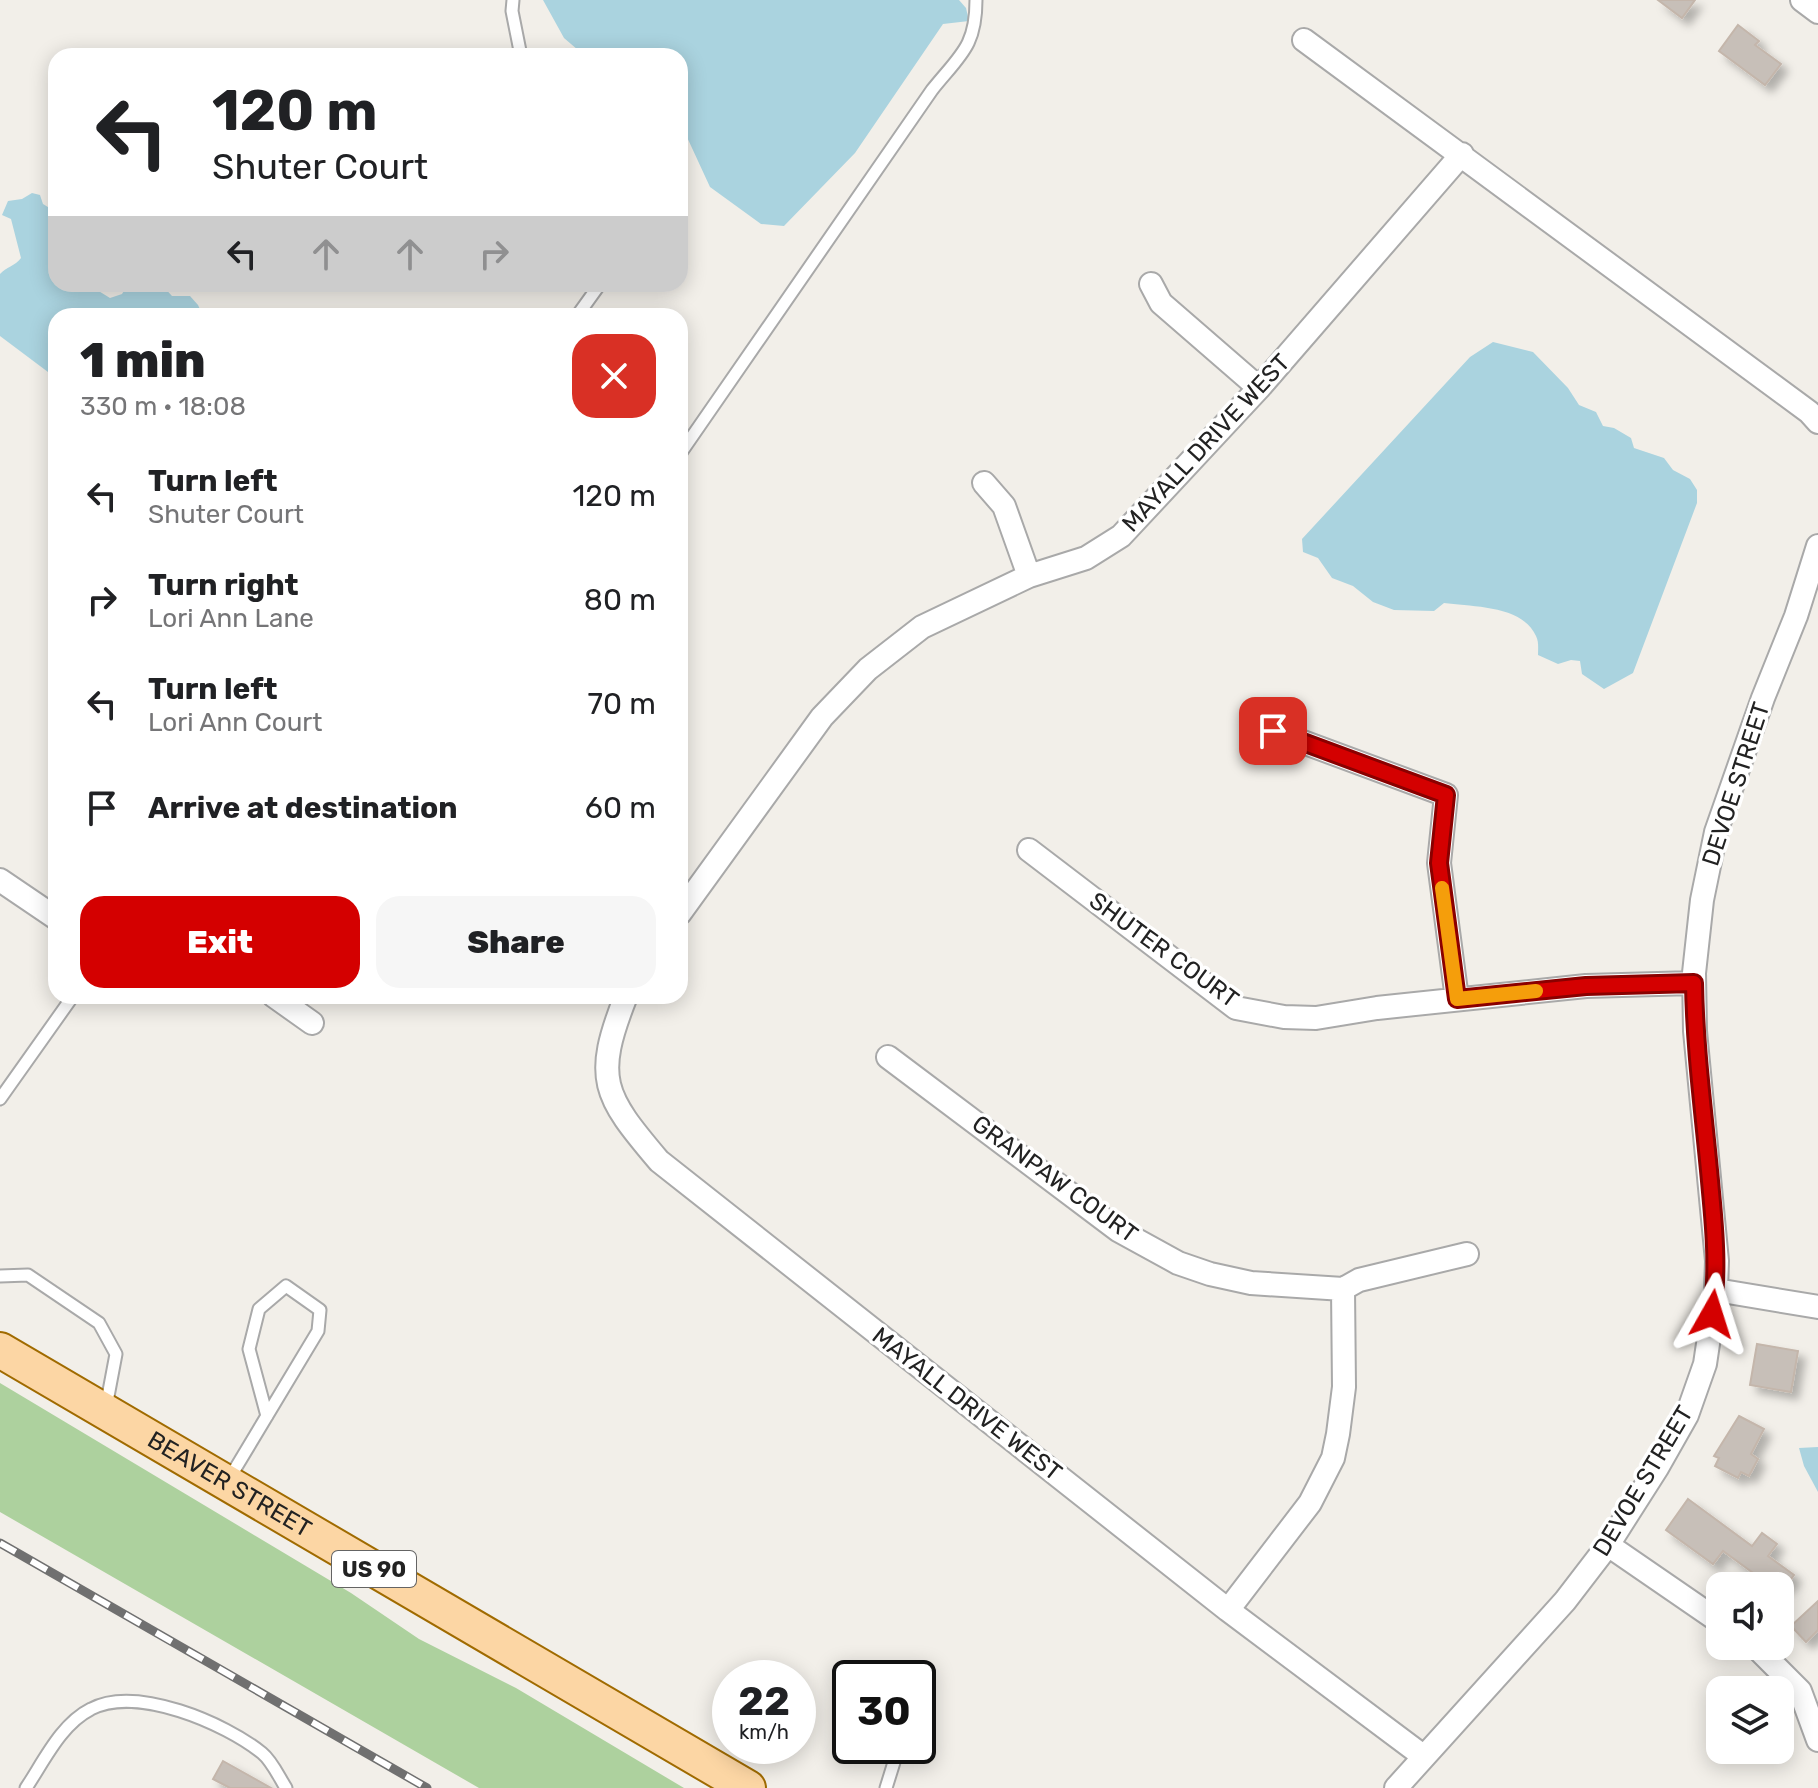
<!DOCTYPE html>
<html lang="en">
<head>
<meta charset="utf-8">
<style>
	body { margin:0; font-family:Rubik,sans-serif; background:#f6f6f6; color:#202124; height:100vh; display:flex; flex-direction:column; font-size:30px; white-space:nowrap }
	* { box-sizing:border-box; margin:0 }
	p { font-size:26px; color:#757577 }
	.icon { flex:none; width:44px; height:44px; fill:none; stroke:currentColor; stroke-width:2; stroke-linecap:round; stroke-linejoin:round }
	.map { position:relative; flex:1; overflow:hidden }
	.details { position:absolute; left:48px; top:308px; width:640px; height:696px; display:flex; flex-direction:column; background:#fff; border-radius:24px; box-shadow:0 4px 20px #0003 }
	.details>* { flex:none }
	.top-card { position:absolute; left:48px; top:48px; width:640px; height:244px; border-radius:24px; box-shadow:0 4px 20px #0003; background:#fff; color:#202124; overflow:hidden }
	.fabs { position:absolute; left:1706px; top:1572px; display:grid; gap:16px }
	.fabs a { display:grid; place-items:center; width:88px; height:88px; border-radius:16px; background:#fff; box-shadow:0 4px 20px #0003; font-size:40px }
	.speed { position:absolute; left:712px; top:1660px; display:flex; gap:16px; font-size:40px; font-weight:700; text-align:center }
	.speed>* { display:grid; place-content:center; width:104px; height:104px; border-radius:50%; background:#fff; box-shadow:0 4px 20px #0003; line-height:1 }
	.speed small { font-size:20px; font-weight:400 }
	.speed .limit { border:4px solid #111; border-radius:12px; background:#fff; color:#111 }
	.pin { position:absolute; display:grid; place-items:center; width:68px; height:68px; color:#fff; margin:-34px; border-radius:16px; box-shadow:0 4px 12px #0006 }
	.me { position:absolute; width:88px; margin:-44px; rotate:6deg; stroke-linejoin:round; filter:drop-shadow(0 0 6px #0008) }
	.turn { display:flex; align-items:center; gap:28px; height:168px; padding:0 32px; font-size:36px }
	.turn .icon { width:104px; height:104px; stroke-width:2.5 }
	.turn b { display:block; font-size:56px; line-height:68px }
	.lanes { display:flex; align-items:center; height:76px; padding:0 32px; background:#0003; justify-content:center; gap:40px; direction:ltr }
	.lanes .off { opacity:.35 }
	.round { display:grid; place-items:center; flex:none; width:84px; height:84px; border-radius:24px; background:#f6f6f6 }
	.overview { display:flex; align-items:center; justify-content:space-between; height:136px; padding:0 32px }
	h1 { font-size:48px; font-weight:800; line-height:60px }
	.button { display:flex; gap:16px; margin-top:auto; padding:16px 32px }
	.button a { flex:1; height:92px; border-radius:24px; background:#d40000; color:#fff; font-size:32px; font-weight:800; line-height:92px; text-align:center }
	.button a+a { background:#f6f6f6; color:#202124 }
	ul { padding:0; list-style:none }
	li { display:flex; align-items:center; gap:24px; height:104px; padding:0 32px }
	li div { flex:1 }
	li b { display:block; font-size:30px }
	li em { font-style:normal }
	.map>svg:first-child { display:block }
	.forest { fill:#add19e }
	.water { fill:#aad3df }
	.building { fill:#c7bfb8; stroke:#c4b6ab; stroke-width:2; filter:url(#shadow) }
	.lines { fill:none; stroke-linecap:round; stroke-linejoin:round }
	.service-casing { stroke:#a9a9a9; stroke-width:15 }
	.minor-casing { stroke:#a9a9a9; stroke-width:26 }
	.primary-casing { stroke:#a06b00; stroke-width:38 }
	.service { stroke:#fff; stroke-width:11 }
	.minor { stroke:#fff; stroke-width:22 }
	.primary { stroke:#fcd6a4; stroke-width:34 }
	.rail-casing { stroke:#707070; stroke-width:9 }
	.rail { stroke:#fff; stroke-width:6; stroke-dasharray:18; stroke-linecap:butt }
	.route-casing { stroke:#8a0000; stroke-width:20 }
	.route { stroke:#d40000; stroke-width:14 }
	.slow { stroke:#f59e0b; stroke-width:14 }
	.labels { text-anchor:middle; stroke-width:7; stroke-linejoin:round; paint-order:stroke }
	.shield { fill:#fff; stroke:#646464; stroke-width:2 }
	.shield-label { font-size:22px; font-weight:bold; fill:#222 }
	.street-label { font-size:24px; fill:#222; stroke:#fff }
</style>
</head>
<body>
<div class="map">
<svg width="1818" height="1788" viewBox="0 0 1818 1788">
	<defs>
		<filter id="shadow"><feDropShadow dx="7" dy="7" stdDeviation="4" flood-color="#0004"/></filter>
	</defs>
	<rect width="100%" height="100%" fill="#f2efe9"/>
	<path class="forest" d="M 0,1383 L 351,1593 L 419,1639 L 516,1688 L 684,1788 L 479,1788 L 0,1512 Z"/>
	<path class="water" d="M 543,0 L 959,0 L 966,8 L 969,21 L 943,24 L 855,153 L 784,226 L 761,224 L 710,187 L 680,122 L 680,56 L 585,56 L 564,38 Z
		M 32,193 L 40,195 L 43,204 L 56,212 L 56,284 L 93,284 L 97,290 L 110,298 L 122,294 L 128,284 L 161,284 L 172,296 L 190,296 L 198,305 L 203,316 L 56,316 L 56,378 L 0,336 L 0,274 C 6,267 15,266 21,258 L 11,219 L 2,215 L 8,201 L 22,199 Z
		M 1493,342 L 1533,352 L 1568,388 L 1579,405 L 1596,412 L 1603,426 L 1614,428 L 1631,438 L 1634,448 L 1664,458 L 1673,470 L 1690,479 L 1697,490 L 1697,503 L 1633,673 L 1604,689 L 1582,674 L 1580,661 L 1571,660 L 1558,664 L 1538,655 C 1538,649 1539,642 1536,636 C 1522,605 1473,607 1444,603 L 1434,611 L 1394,610 L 1373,602 L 1353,586 L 1332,578 L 1318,558 L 1303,552 L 1302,539 L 1470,357 Z
		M 1818,1447 L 1818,1492 L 1804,1466 L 1799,1448 Z"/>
	<path class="building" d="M 1658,0 L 1695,0 L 1682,18 Z
		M 1738,25 L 1759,41 L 1755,45 L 1781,64 L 1765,85 L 1719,51 Z
		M 1757,1344 L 1798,1351 L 1791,1392 L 1750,1385 Z
		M 1739,1416 L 1764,1429 L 1751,1454 L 1758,1459 L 1749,1476 L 1741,1472 L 1738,1478 L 1715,1466 L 1719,1458 L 1714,1456 Z
		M 1688,1499 L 1752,1546 L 1762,1533 L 1777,1544 L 1768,1556 L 1794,1575 L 1786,1586 L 1771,1586 L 1723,1551 L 1713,1564 L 1666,1530 Z
		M 1818,1601 L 1818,1630 L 1806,1642 L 1791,1626 Z
		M 223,1761 L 271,1788 L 230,1788 L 213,1779 Z"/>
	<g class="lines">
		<g class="service-casing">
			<path id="service" d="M 513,0 L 512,11 L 521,56
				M 577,316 L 600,284
				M 680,454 L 932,90 C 960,55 976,47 976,0
				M 0,1099 L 73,996
				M 0,1276 L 28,1275 L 99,1323 L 116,1354 L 106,1407
				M 229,1479 L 318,1331 L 320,1310 L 286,1286 L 259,1309 L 249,1349 L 267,1416
				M 26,1788 C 44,1761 61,1724 91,1709 C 136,1685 225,1723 262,1753 C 272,1761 279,1777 286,1788
				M 886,1788 L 895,1759"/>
		</g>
		<g class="minor-casing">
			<path id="minor" d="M 1802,0 L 1818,12
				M 1304,40 L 1809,412 L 1818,422
				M 1151,284 L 1161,303 L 1259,388
				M 984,483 L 1004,506 L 1029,576
				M 1273,731 L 1446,795 L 1439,863 L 1457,999
				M 1029,850 L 1236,1008 L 1284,1017 L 1316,1018 L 1377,1008 L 1586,986 L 1694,983
				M 0,880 L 56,918
				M 680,913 L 822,717 L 868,669 L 922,627 L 1029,576 L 1086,558 L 1121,536 L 1259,388 L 1462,154
				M 274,996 L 312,1023
				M 626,996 C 593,1079 603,1095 659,1161 L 1228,1610 L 1423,1756
				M 888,1057 L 1118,1230 L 1178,1263 L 1210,1274 L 1251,1283 L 1343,1289 L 1359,1280 L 1467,1254
				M 1716,1290 L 1818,1307
				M 1608,1545 L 1720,1622
				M 1228,1610 L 1310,1503 L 1333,1458 L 1338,1434 L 1344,1387 L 1343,1289
				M 1755,1646 L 1800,1691 L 1818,1740
				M 1396,1788 L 1565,1601 L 1608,1545 L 1657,1468 L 1687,1415 L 1705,1364 L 1716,1290 L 1717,1261 L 1695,1031 L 1694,973 L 1702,900 L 1716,832 L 1763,698 L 1796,616 L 1818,546"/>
		</g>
		<g class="primary-casing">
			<g id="primary">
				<path id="s1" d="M 0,1350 L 748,1788"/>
			</g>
		</g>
		<use href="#service" class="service"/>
		<use href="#minor" class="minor"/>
		<use href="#primary" class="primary"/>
		<g class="rail-casing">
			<path id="rail" d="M 0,1543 L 427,1788"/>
		</g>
		<use href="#rail" class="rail"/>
	</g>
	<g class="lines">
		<g class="route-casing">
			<path id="route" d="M 1273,731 L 1446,795 L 1439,863 L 1457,999 L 1586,986 L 1694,983 C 1695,1053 1705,1122 1711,1192 C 1715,1234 1718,1273 1712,1314"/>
		</g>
		<use href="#route" class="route"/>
		<path class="slow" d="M 1442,888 L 1457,999 L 1536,991"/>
	</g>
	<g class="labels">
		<rect class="shield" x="332" y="1551" width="84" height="36" rx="6"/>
		<g class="shield-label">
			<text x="374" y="1577">US 90</text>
		</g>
		<g class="street-label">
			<text transform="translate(1206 443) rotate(-47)" y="8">MAYALL DRIVE WEST</text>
			<text transform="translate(1736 784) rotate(-72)" y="8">DEVOE STREET</text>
			<text transform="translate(1164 950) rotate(36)" y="8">SHUTER COURT</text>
			<text transform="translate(1055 1179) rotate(36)" y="8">GRANPAW COURT</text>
			<text transform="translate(967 1404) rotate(38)" y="8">MAYALL DRIVE WEST</text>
			<text transform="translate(1643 1481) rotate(-59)" y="8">DEVOE STREET</text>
			<text dy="8" stroke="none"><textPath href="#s1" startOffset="266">BEAVER STREET</textPath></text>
		</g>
	</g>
</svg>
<div class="fabs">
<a><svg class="icon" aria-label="sound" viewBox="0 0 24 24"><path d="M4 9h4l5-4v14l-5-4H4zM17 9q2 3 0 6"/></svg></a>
<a><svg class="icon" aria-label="layers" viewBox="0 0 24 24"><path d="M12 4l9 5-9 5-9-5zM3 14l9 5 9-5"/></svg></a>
</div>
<div class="speed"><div>22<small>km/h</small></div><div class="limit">30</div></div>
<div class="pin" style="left:1273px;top:731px;background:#d93025"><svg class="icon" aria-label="arrive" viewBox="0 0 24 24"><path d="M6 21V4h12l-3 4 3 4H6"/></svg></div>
<svg class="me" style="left:1712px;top:1314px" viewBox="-20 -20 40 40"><path d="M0-17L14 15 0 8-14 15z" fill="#d40000" stroke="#fff" stroke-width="4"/></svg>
<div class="top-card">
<div class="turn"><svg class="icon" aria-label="left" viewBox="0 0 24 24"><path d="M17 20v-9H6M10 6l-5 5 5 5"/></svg><div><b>120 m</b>Shuter Court</div></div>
<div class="lanes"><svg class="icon" aria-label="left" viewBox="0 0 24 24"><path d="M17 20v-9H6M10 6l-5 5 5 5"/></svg><svg class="icon off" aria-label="ahead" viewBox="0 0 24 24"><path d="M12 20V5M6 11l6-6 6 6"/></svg><svg class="icon off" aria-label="ahead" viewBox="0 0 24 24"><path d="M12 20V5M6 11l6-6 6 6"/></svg><svg class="icon off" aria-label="right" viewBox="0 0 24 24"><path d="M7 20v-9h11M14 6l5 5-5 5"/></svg></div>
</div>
<section class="details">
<div class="overview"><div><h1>1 min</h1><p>330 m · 18:08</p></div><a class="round" style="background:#d93025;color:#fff"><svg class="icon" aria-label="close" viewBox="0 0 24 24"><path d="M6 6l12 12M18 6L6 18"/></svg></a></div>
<ul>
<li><svg class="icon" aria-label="left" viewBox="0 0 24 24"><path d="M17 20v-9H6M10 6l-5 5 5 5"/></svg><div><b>Turn left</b><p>Shuter Court</p></div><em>120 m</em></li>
<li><svg class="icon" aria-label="right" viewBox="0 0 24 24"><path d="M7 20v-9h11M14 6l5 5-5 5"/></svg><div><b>Turn right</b><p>Lori Ann Lane</p></div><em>80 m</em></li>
<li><svg class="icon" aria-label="left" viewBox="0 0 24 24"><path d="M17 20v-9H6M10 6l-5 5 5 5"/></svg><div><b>Turn left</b><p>Lori Ann Court</p></div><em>70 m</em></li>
<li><svg class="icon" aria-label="arrive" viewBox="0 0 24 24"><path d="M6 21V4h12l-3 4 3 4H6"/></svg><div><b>Arrive at destination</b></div><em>60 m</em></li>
</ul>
<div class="button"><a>Exit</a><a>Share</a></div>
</section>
</div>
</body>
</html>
